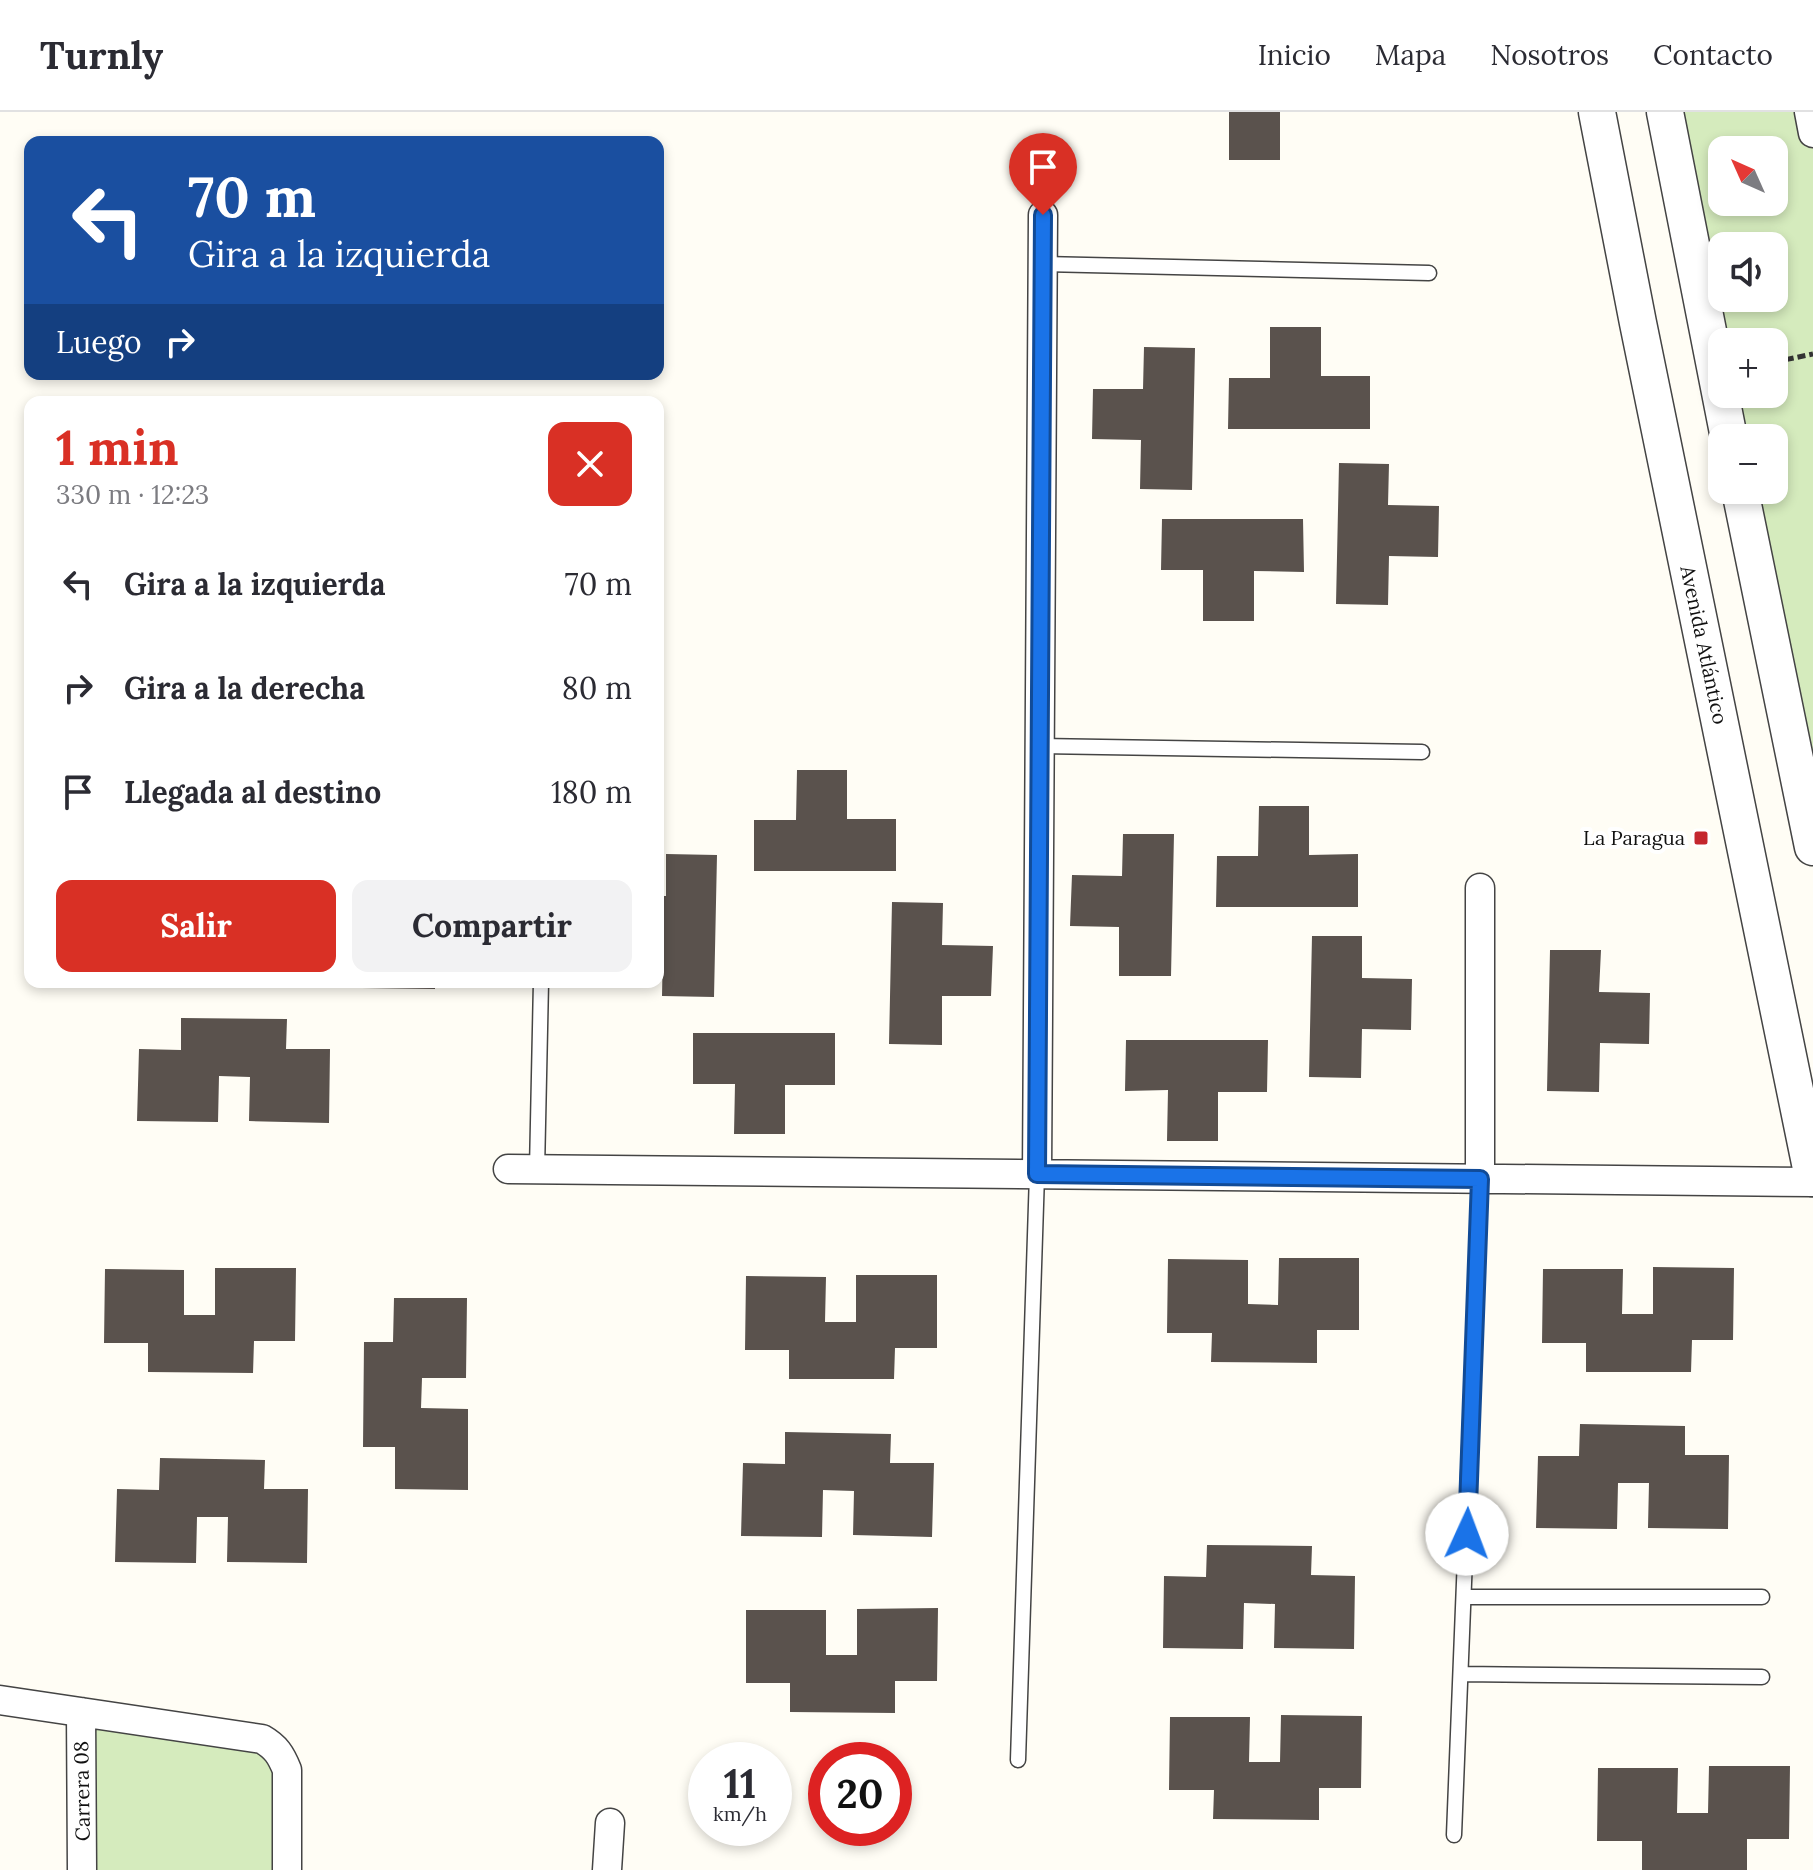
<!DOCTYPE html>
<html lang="es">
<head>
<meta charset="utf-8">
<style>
	body { margin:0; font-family:Lora,serif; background:#f2f2f3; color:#2b2b33; height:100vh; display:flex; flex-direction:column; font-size:30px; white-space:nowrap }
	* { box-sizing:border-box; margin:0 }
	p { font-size:26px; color:#7c7c81 }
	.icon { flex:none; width:44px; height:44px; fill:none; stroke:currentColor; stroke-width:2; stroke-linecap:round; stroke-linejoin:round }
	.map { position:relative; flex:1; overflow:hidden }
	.side { position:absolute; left:24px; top:284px; width:640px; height:592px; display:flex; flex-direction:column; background:#fff; border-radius:16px; box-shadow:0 4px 12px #0003 }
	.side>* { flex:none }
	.banner { position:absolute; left:24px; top:24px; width:640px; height:244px; border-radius:16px; box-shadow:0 4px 12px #0003; background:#1a4fa0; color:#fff; overflow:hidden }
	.needle { width:52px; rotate:315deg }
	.buttons { position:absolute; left:1708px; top:24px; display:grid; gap:16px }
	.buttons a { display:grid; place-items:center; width:80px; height:80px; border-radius:16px; background:#fff; box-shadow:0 4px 12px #0003; font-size:40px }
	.speed { position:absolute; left:688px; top:1630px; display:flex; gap:16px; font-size:40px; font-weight:700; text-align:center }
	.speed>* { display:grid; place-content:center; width:104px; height:104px; border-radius:50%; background:#fff; box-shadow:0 4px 12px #0003; line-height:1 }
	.speed small { font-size:20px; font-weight:400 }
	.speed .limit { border:12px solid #d22; background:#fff; color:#111 }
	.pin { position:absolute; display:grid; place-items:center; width:68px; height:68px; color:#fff; margin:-82px -34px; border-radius:50% 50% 50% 0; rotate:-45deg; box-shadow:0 0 8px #0007 }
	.pin .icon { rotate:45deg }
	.me { position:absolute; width:88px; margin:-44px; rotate:2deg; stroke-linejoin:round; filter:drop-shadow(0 0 6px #0008) }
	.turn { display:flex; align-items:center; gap:28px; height:168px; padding:0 32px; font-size:36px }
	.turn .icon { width:104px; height:104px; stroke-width:2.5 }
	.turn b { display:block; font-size:56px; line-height:68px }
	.then { display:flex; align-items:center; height:76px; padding:0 32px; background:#0003; gap:16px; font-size:30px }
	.round { display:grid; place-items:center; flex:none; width:84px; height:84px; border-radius:16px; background:#f2f2f3 }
	.overview { display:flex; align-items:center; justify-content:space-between; height:136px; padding:0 32px }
	h1 { font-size:48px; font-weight:800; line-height:60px; color:#d93025 }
	.primary-button { display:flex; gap:16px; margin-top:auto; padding:16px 32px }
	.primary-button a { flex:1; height:92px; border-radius:16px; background:#d93025; color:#fff; font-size:32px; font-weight:800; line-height:92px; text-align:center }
	.primary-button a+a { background:#f2f2f3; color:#2b2b33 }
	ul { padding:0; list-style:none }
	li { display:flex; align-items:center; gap:24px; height:104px; padding:0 32px }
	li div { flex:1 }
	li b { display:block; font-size:30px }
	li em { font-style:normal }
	header { display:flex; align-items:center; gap:48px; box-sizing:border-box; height:112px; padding:0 40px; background:#fff; border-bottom:2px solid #e1e1e2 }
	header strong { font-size:38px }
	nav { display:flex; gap:44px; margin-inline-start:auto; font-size:28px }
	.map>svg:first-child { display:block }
	.green { fill:#d5ebbd; fill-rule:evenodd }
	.building { fill:#5a524d }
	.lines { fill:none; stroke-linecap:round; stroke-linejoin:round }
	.service-casing { stroke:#444; stroke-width:17 }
	.minor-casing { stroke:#444; stroke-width:31 }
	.tertiary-casing { stroke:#444; stroke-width:39 }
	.path { stroke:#333; stroke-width:5; stroke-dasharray:8 4; stroke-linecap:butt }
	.service { stroke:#fff; stroke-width:14 }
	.minor { stroke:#fff; stroke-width:28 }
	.tertiary { stroke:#fff; stroke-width:36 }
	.route-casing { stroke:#114b97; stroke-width:20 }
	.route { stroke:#1a73e8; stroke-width:14 }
	.poi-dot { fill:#c4262e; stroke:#fff; stroke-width:3 }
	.labels { text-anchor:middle; stroke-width:8; stroke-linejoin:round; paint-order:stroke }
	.street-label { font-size:20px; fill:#111; stroke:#fff }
	.poi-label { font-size:20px; fill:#111; stroke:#fff; text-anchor:end }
</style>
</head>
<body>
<header>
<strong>Turnly</strong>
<nav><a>Inicio</a><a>Mapa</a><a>Nosotros</a><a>Contacto</a></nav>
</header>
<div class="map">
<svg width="1813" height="1758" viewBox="0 0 1813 1758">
	<rect width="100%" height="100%" fill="#fffdf5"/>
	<path class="green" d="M 1665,0 L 1809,0 L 1813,21 L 1813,701 L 1740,378 L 1774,378 L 1774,326 L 1729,326 ZM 1722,38 L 1774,38 L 1774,90 L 1722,90 ZM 1722,134 L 1774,134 L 1774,186 L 1722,186 ZM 1722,230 L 1774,230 L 1774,282 L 1722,282 Z
		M 81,1600 L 273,1633 L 287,1758 L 82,1758 Z"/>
	<path class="building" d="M 1229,0 L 1280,0 L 1280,48 L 1229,48 Z
		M 1270,215 L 1321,215 L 1321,264 L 1370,264 L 1370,317 L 1228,317 L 1229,266 L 1270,266 Z
		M 1144,235 L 1195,236 L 1192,378 L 1140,377 L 1141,328 L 1092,327 L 1093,277 L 1143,277 Z
		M 1339,351 L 1389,352 L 1388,393 L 1439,394 L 1438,445 L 1389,444 L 1388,493 L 1336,492 Z
		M 1162,407 L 1303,407 L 1304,460 L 1254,459 L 1254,509 L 1203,509 L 1203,458 L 1161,458 Z
		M 797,658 L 847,658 L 847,707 L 896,707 L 896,759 L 754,759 L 754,708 L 796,708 Z
		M 1259,694 L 1309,694 L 1309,743 L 1358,742 L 1358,795 L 1216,795 L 1217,744 L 1258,744 Z
		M 1123,722 L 1174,722 L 1171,864 L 1119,864 L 1119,815 L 1070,814 L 1072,763 L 1122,764 Z
		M 666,742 L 717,743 L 714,885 L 662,884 L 663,834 L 658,834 L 658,784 L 666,784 Z
		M 892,790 L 943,791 L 942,833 L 993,834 L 991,884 L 942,884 L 942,933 L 889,932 Z
		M 1312,824 L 1362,824 L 1362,866 L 1412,867 L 1411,918 L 1362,917 L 1361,966 L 1309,965 Z
		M 1550,838 L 1601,838 L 1599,880 L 1650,881 L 1649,932 L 1600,931 L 1599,980 L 1547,979 Z
		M 362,870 L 435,870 L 435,877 L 362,876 Z
		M 181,906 L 287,907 L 286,937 L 330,937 L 329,1011 L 249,1009 L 250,965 L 219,964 L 218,1010 L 137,1009 L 139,937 L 181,938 Z
		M 693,921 L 835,921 L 835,973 L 785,973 L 785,1022 L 734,1022 L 735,972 L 693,972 Z
		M 1126,928 L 1268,928 L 1267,980 L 1218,980 L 1218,1029 L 1167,1029 L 1168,978 L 1125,979 Z
		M 1279,1146 L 1359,1146 L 1359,1218 L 1317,1218 L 1317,1251 L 1211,1250 L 1212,1221 L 1167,1221 L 1168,1147 L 1248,1148 L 1248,1192 L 1278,1193 Z
		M 1653,1155 L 1734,1156 L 1733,1228 L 1692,1228 L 1691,1260 L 1586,1260 L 1586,1231 L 1542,1231 L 1543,1157 L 1623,1157 L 1622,1202 L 1653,1202 Z
		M 215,1156 L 296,1156 L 295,1229 L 254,1229 L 253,1261 L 148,1260 L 148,1231 L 104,1231 L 105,1157 L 184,1158 L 184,1203 L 215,1203 Z
		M 856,1163 L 937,1163 L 937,1236 L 895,1236 L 894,1267 L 789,1267 L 789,1238 L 745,1238 L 746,1164 L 826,1165 L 825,1210 L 856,1210 Z
		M 394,1186 L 467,1186 L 466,1266 L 422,1266 L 421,1296 L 468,1297 L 468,1378 L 395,1377 L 395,1335 L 363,1335 L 364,1230 L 393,1230 Z
		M 1580,1312 L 1685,1314 L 1685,1343 L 1729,1343 L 1728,1417 L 1648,1416 L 1649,1371 L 1618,1371 L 1617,1417 L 1536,1416 L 1538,1344 L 1579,1344 Z
		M 785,1320 L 891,1322 L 890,1351 L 934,1351 L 932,1425 L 853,1423 L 854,1379 L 823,1378 L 822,1425 L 741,1424 L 743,1351 L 785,1352 Z
		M 160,1346 L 265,1348 L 264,1377 L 308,1377 L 307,1451 L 227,1450 L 228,1405 L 197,1405 L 196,1451 L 115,1450 L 117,1377 L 159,1378 Z
		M 1207,1433 L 1312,1434 L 1311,1463 L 1355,1464 L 1354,1537 L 1274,1536 L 1275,1492 L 1244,1491 L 1243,1537 L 1163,1536 L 1164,1464 L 1206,1465 Z
		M 938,1496 L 937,1569 L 895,1569 L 895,1601 L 790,1600 L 790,1571 L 746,1571 L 746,1498 L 826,1498 L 826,1543 L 857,1543 L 857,1497 Z
		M 1281,1603 L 1362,1604 L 1361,1676 L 1319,1676 L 1319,1708 L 1213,1707 L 1214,1678 L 1169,1678 L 1170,1605 L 1250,1605 L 1249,1650 L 1280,1650 Z
		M 1709,1654 L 1790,1654 L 1789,1727 L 1747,1727 L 1747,1758 L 1642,1758 L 1642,1729 L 1597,1729 L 1598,1656 L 1678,1656 L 1677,1701 L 1708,1701 Z"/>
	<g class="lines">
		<g class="service-casing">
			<path id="service" d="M 1043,152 L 1429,161
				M 1040,634 L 1422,640
				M 537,1058 L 541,870
				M 1464,1485 L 1762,1485
				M 1461,1562 L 1762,1565
				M 1018,1648 L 1037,1062
				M 1454,1723 L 1480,1067"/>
		</g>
		<g class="minor-casing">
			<path id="minor" d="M 1809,0 L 1813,21
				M 508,1057 L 1813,1070
				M 1037,1062 L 1043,103
				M 1480,1067 L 1480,776
				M 0,1588 L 262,1627 C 276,1635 281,1643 287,1658 L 287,1758
				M 81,1600 L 82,1758
				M 607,1758 L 610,1711"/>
		</g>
		<g class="tertiary-casing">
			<path id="tertiary" d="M 1597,0 L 1638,211 L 1813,1066
				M 1665,0 L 1729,326
				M 1740,378 L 1813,735"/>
		</g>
		<path class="path" d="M 1774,250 L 1813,242"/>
		<use href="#service" class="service"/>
		<use href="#minor" class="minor"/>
		<use href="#tertiary" class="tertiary"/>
	</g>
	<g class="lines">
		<g class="route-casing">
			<path id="route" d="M 1043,103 L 1037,1062 L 1480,1067 L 1467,1422"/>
		</g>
		<use href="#route" class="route"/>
	</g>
	<rect class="poi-dot" x="1693" y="718" width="16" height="16" rx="4"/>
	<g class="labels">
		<g class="street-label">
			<text transform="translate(1704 533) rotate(78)" y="7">Avenida Atlántico</text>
			<text transform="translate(82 1679) rotate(-91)" y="7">Carrera 08</text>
		</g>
		<g class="poi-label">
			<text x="1685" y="733">La Paragua</text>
		</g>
	</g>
</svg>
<div class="buttons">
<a><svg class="needle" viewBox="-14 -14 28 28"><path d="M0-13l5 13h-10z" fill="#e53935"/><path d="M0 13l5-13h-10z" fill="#7c7c81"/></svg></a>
<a><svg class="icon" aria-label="sound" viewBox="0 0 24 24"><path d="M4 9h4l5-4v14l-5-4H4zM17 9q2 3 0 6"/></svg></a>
<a>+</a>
<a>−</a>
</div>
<div class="speed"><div>11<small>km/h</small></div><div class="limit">20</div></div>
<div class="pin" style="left:1043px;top:103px;background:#d93025"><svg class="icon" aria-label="arrive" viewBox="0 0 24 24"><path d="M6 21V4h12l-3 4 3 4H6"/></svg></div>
<svg class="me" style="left:1467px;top:1422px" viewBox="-20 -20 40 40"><circle r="19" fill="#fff"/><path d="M0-13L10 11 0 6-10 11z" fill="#1a73e8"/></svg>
<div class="banner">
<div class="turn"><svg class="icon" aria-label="left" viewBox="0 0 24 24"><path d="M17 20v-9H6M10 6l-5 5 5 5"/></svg><div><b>70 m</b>Gira a la izquierda</div></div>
<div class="then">Luego<svg class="icon" aria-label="right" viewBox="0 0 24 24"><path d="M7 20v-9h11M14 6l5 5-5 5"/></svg></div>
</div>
<section class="side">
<div class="overview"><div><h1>1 min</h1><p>330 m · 12:23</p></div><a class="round" style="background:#d93025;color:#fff"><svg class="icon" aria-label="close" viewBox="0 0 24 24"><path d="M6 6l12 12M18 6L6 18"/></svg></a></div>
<ul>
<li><svg class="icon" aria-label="left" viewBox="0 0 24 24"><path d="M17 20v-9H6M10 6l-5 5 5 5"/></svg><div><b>Gira a la izquierda</b></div><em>70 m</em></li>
<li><svg class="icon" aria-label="right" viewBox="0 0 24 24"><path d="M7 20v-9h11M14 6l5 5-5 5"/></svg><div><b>Gira a la derecha</b></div><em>80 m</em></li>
<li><svg class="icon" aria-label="arrive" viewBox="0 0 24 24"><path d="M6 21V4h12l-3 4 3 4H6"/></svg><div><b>Llegada al destino</b></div><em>180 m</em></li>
</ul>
<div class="primary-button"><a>Salir</a><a>Compartir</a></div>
</section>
</div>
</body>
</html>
